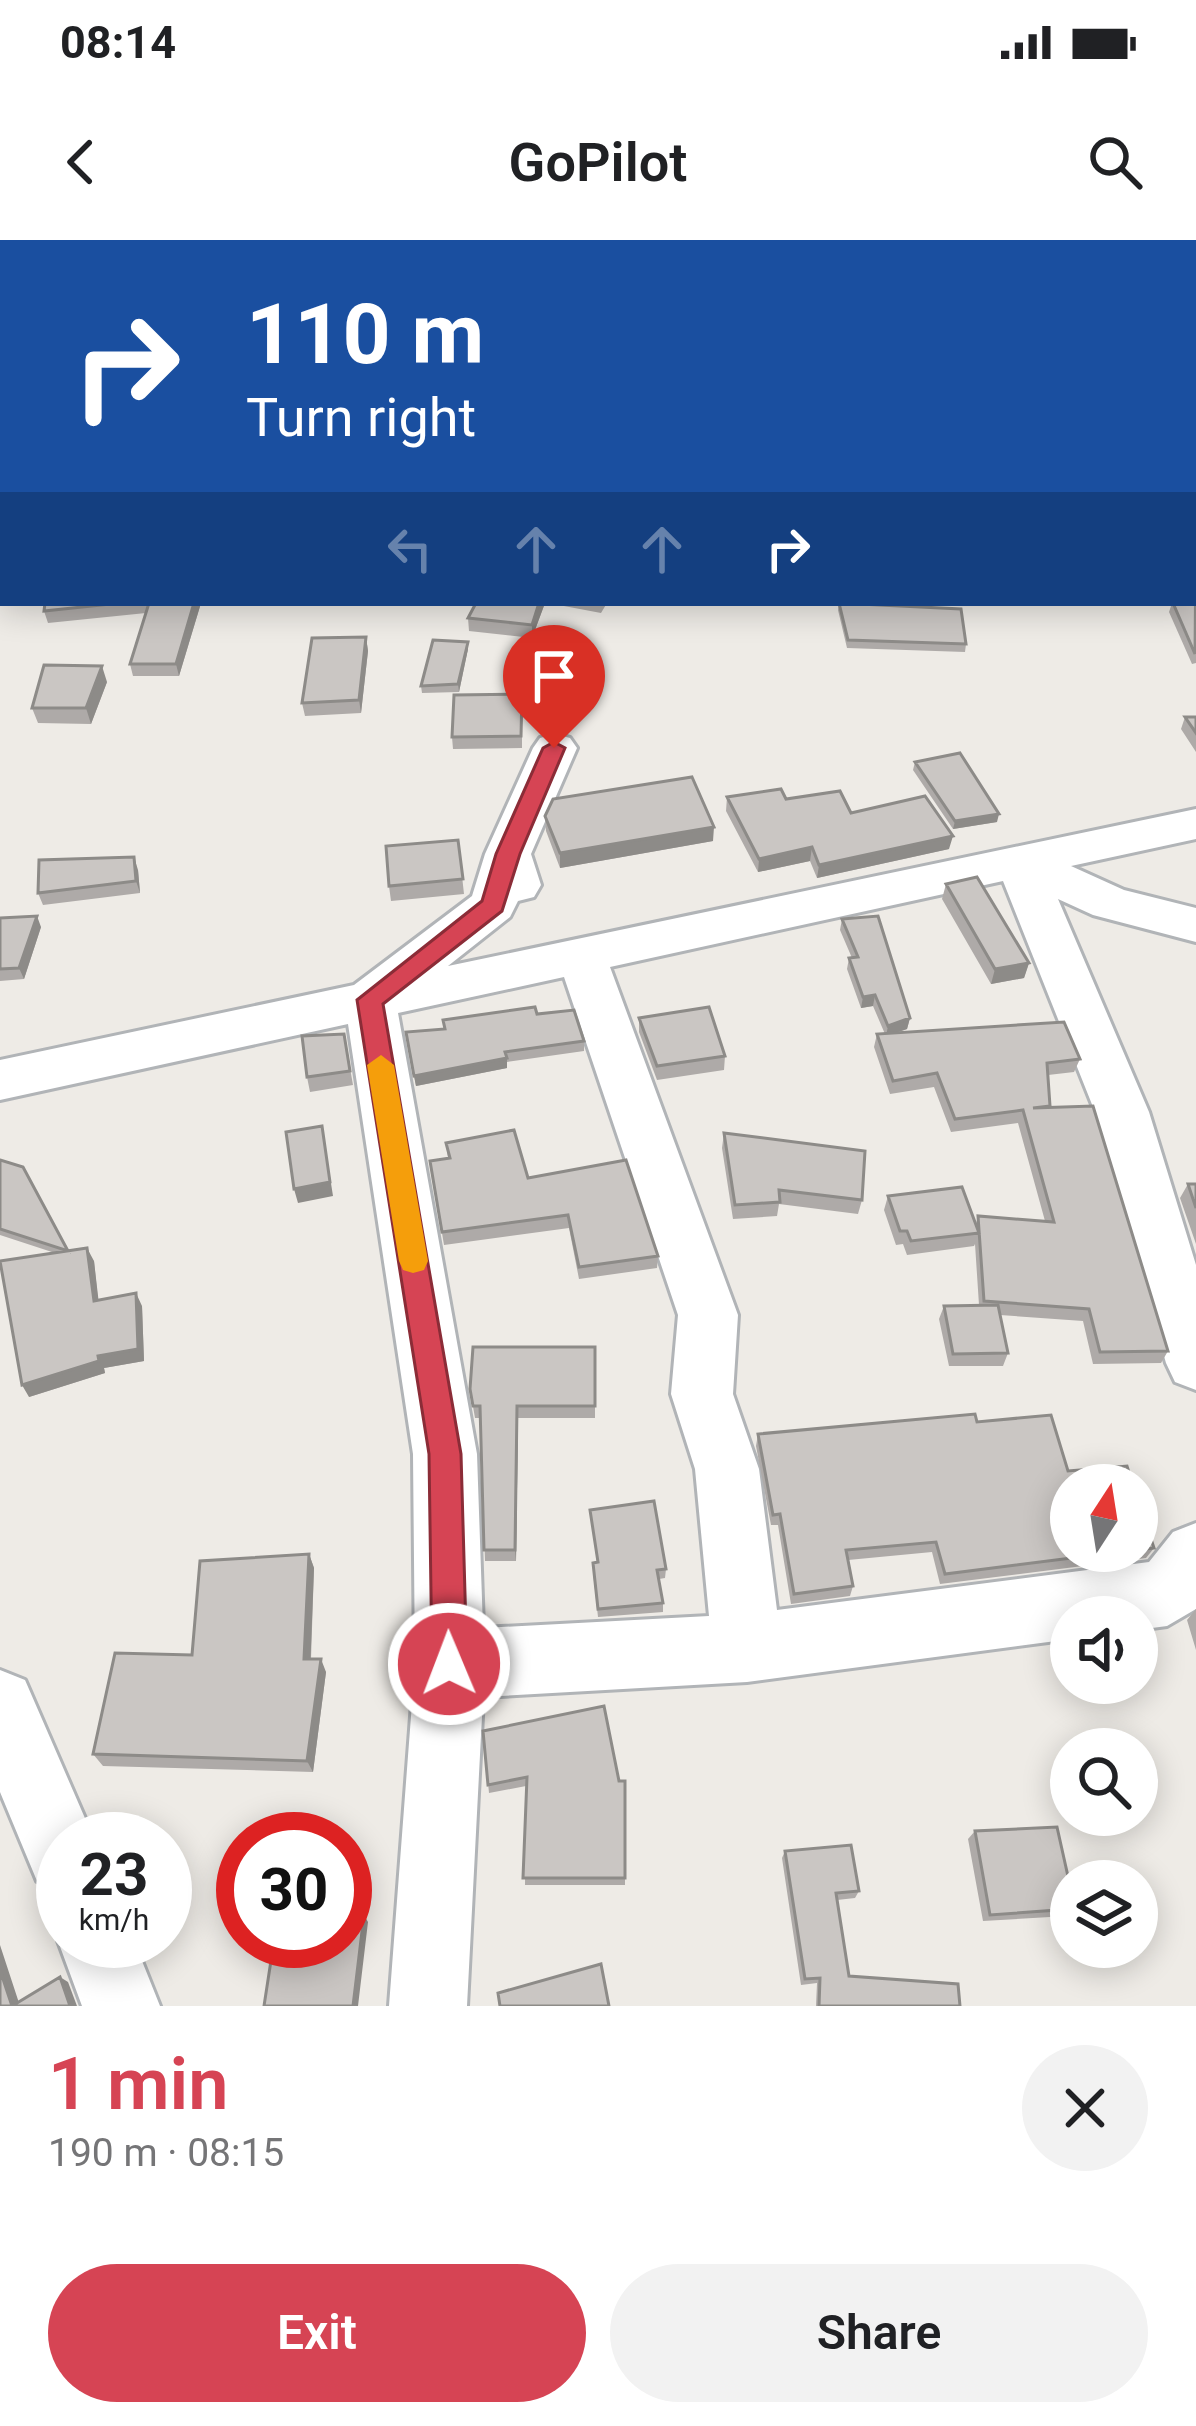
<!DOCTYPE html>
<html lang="en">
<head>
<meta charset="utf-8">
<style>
	body { margin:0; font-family:Roboto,sans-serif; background:#f2f2f2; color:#202124; height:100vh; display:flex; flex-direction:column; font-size:45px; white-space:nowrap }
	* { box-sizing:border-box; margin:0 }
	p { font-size:39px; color:#757577 }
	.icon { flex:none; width:66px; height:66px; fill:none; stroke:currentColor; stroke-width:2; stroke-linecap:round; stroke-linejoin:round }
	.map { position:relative; height:1766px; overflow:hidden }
	.panel { display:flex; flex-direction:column; background:#fff; flex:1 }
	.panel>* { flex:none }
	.guide { position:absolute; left:0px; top:0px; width:1197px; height:366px; box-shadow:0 6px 30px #0003; background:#1a4fa0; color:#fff; overflow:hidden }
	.needle { width:78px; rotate:12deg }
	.tools { position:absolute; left:1050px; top:1224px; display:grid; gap:24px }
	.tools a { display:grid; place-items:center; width:108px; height:108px; border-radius:50%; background:#fff; box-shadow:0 6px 30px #0003; font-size:60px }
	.speed { position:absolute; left:36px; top:1572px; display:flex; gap:24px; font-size:60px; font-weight:700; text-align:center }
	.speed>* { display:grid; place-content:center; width:156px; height:156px; border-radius:50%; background:#fff; box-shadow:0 6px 30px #0003; line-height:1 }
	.speed small { font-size:30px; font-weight:400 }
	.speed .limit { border:18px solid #d22; background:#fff; color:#111 }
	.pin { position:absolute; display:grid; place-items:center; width:102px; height:102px; color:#fff; margin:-123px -51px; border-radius:50% 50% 50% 0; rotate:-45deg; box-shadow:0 0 12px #0007 }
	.pin .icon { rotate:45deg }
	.me { position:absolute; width:132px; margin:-66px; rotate:359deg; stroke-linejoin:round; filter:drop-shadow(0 0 9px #0008) }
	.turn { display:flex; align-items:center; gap:42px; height:252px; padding:0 48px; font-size:54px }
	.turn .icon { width:156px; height:156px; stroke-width:2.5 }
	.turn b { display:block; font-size:84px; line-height:102px }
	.lanes { display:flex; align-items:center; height:114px; padding:0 48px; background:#0003; justify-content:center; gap:60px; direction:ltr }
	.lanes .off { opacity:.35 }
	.round { display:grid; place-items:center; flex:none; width:126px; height:126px; border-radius:63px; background:#f2f2f2 }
	.head { display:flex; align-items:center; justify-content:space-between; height:204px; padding:0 48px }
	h1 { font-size:72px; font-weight:600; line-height:90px; color:#d64454 }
	.primary-button { display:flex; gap:24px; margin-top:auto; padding:24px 48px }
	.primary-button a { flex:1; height:138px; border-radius:72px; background:#d64454; color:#fff; font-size:48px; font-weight:600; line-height:138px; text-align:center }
	.primary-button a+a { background:#f2f2f2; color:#202124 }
	.status { display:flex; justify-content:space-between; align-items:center; height:84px; padding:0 60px; background:#fff; direction:ltr }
	.status svg { height:33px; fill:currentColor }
	header { display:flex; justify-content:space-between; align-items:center; height:156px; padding:0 48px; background:#fff; font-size:54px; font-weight:600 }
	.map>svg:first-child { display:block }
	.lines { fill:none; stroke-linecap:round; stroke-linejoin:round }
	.minor-casing { stroke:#b1b4b7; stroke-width:6 }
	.minor { fill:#fff; fill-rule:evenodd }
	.wall { fill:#aeaaa8 }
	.shaded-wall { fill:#8d8b88 }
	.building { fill:#cac6c3; stroke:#8d8b88; stroke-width:3 }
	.route { fill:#d64454; stroke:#8b2c37; stroke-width:3 }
	.slow { fill:#f59e0b }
</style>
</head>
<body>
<div class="status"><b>08:14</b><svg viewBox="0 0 49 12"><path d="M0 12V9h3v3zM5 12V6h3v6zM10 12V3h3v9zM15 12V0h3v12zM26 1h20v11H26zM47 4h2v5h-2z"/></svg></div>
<header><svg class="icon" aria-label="back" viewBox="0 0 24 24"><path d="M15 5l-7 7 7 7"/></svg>GoPilot<svg class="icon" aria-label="search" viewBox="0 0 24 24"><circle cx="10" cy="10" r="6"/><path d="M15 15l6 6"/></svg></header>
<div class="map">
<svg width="1196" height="1766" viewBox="0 0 1196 1766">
	<rect width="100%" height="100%" fill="#eeebe6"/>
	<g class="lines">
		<g class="minor-casing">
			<path id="minor" d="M 555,494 L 570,498 L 577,508 L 531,614 L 541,645 L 534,657 L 518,661 L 510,677 L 448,726 L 1196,569 L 1196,599 L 1071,626 L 1124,650 L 1196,668 L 1196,702 L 1093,675 L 1058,659 L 1149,872 L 1196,1025 L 1196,1150 L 1175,1142 L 1166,1123 L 1095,872 L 1003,641 L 610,727 L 738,1075 L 733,1154 L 759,1229 L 777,1370 L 1149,1322 L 1173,1292 L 1196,1283 L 1196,1369 L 1167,1386 L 1137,1390 L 1137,1377 L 1071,1377 L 1071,1399 L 747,1442 L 483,1457 L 467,1766 L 389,1766 L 415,1424 L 413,1214 L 348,784 L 0,860 L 0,820 L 354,745 L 472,656 L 485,614 L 533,508 L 540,498 ZM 564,737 L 678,1075 L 671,1154 L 695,1229 L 709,1376 L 483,1388 L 477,1214 L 398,773 Z
				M 0,1430 L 25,1440 L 94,1599 L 63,1599 L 63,1652 L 37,1641 L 0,1552 Z
				M 63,1688 L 63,1701 L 134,1701 L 160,1766 L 82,1766 L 58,1701 Z"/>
		</g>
		<use href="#minor" class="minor"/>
	</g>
	<path class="wall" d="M 1196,303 L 1196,423 L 1192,424 L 1169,372 L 1172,363 L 1194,363 Z
		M 45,363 L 201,363 L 179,436 L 133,436 L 130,424 L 146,373 L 48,383 L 44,371 Z
		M 476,363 L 545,363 L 532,398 L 469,391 L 468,378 Z
		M 548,363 L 607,363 L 601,373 Z
		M 839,363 L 966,404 L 965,412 L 847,408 L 838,370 Z
		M 366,397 L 368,411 L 361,473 L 305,476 L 302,463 Z
		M 468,402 L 468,409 L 459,452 L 422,453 L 421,446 Z
		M 107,442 L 91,484 L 38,483 L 32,468 Z
		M 522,454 L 522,508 L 453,509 L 452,497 Z
		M 1185,477 L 1196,477 L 1196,512 L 1181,489 Z
		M 915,522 L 997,582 L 953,589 L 913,530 Z
		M 727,557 L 786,559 L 851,573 L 949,609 L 817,638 L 810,621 L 758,632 L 726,571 Z
		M 545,576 L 713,601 L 560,628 L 546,591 Z
		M 458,600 L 464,654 L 391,661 L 389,646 Z
		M 138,630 L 140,653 L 43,665 L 38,653 Z
		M 946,644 L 1029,723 L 1024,738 L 991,744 L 942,659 Z
		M 0,678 L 41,687 L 24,739 L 0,741 Z
		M 842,679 L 910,778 L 907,789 L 896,793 L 1080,819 L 1074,832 L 1048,835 L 1050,868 L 1168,1111 L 1161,1123 L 1093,1124 L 1083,1081 L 1000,1075 L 1008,1113 L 1003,1126 L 949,1126 L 939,1079 L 944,1066 L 979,1065 L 975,1004 L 974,1006 L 907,1015 L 903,1004 L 896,1005 L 884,970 L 888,956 L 976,984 L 978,976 L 1045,981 L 1018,883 L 951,892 L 934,847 L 890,854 L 874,807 L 877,794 L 885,794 L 873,766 L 861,768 L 847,729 L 849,718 L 852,718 L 840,690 Z
		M 537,774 L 584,801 L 584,811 L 507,822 L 507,828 L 416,846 L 406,792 L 444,789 L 443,780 Z
		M 639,778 L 725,816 L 724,830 L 657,840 L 639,792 Z
		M 344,794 L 353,845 L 310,852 L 307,837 Z
		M 724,893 L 862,960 L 858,974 L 779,964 L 777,976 L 733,979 L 722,908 Z
		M 446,903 L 528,938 L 658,1016 L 657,1028 L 579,1039 L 569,988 L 444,1005 L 430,921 L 448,918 Z
		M 0,920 L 68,1011 L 94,1021 L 98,1060 L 142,1066 L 144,1121 L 104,1128 L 105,1133 L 29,1157 L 55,1013 L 0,995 Z
		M 1188,944 L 1196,944 L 1196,1004 L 1180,958 Z
		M 595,1107 L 595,1178 L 518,1178 L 516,1321 L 485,1321 L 480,1178 L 475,1178 L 470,1149 Z
		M 977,1182 L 1071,1311 L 1137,1311 L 1137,1257 L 1154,1308 L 1146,1318 L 940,1344 L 932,1312 L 848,1320 L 853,1346 L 850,1356 L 791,1364 L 778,1285 L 771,1285 L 756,1206 L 758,1194 Z
		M 590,1270 L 666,1329 L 665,1338 L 659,1339 L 663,1363 L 663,1372 L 598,1377 L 593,1332 L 593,1323 L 597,1322 Z
		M 309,1314 L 314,1328 L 311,1419 L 326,1432 L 313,1532 L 103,1526 L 93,1514 L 192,1415 Z
		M 1196,1369 L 1196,1410 L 1187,1380 Z
		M 483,1491 L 619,1541 L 625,1541 L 625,1645 L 525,1645 L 526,1546 L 489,1553 Z
		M 975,1591 L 1071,1650 L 1071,1673 L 1067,1676 L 983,1681 L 968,1599 Z
		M 785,1611 L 859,1651 L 855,1658 L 837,1660 L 849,1736 L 960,1766 L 816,1766 L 817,1743 L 801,1745 L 782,1618 Z"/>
	<path class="shaded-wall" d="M 194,363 L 201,363 L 179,436 L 176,424 Z
		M 539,363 L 545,363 L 532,398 L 532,385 Z
		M 366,397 L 368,411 L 361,473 L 359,460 Z
		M 468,402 L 468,409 L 459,452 L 458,444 Z
		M 102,426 L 107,442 L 91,484 L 86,468 Z
		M 999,574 L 997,582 L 953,589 L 955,581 Z
		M 714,587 L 713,601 L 560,628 L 560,613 Z
		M 953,596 L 949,609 L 817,638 L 819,625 Z
		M 812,607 L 810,621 L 758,632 L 759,619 Z
		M 134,617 L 138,630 L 140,653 L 136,641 Z
		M 37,676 L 41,687 L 24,739 L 19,728 Z
		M 1029,723 L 1024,738 L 991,744 L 995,729 Z
		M 875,755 L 873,766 L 861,768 L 863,757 Z
		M 910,778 L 907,789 L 886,796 L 888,786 Z
		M 507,818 L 507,828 L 416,846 L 414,836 Z
		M 322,886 L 333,956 L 298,963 L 294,949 Z
		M 87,1008 L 94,1021 L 100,1073 L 94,1061 Z
		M 136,1053 L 142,1066 L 144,1121 L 104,1128 L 105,1133 L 29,1157 L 22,1145 L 98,1116 Z
		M 517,1166 L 518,1178 L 516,1321 L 515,1310 Z
		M 309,1314 L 314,1328 L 310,1432 L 304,1419 Z
		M 321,1419 L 326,1432 L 313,1532 L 307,1521 Z
		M 364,1675 L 368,1682 L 358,1766 L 353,1766 Z
		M 0,1705 L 20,1766 L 12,1766 L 0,1730 Z
		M 60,1737 L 68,1742 L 77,1766 L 70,1766 Z"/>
	<path class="building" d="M 0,241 L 3,241 L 3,310 L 0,311 Z
		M 1194,303 L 1196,303 L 1195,414 L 1173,363 L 1194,363 Z
		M 45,363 L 120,363 L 44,371 Z
		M 149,363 L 194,363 L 176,424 L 130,424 Z
		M 476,363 L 539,363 L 532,385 L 468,378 Z
		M 839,363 L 961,369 L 966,404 L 848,400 Z
		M 366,397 L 359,460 L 302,463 L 312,398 Z
		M 433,400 L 468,402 L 458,444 L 421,446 Z
		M 44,425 L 102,426 L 86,468 L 32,468 Z
		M 522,454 L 521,496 L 452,497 L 454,455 Z
		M 1185,477 L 1196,477 L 1196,493 Z
		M 960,513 L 999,574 L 955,581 L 915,522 Z
		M 692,537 L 714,587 L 560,613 L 545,576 L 553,559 Z
		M 781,549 L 786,559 L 840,551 L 851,573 L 925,556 L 953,596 L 819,625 L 812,607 L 759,619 L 727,557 Z
		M 458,600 L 463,639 L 389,646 L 386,606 Z
		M 134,617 L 136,641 L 38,653 L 39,620 Z
		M 977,637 L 1029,723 L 995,729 L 946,644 Z
		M 37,676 L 19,728 L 0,729 L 0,678 Z
		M 878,676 L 910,778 L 888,786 L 875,755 L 863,757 L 849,718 L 858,717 L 842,679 Z
		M 535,767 L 537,774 L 574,770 L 584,801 L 505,812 L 507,818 L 414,836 L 406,792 L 445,789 L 443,780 Z
		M 709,767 L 725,816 L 657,826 L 639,778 Z
		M 1064,782 L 1080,819 L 1047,823 L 1050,866 L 1033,868 L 1093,866 L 1168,1111 L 1100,1112 L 1089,1069 L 984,1061 L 978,976 L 1054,982 L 1023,870 L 955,879 L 937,833 L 893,841 L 877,794 Z
		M 344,794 L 350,831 L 307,837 L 302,796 Z
		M 322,886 L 330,942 L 294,949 L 286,892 Z
		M 514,890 L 528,938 L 626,920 L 658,1016 L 579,1027 L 568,975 L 442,992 L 430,921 L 450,918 L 446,903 Z
		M 724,893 L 865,911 L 862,960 L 779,950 L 780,962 L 735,965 Z
		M 0,920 L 23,927 L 68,1011 L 0,989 Z
		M 1188,944 L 1196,944 L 1196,968 Z
		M 962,947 L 979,993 L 911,1001 L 907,991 L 900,991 L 888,956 Z
		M 87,1008 L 94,1061 L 136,1053 L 138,1109 L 98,1116 L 99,1121 L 22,1145 L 0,1021 Z
		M 998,1065 L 1008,1113 L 953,1114 L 944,1066 Z
		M 473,1107 L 595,1107 L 595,1166 L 517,1166 L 515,1310 L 484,1310 L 480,1166 L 473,1166 L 470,1149 Z
		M 975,1174 L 977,1182 L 1051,1175 L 1068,1231 L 1127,1226 L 1133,1245 L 1071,1245 L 1071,1311 L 1127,1311 L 945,1334 L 936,1302 L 846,1310 L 853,1346 L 794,1354 L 780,1274 L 773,1275 L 758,1194 Z
		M 1137,1257 L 1154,1308 L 1137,1310 Z
		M 654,1261 L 666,1329 L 657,1330 L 663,1363 L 598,1369 L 593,1323 L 598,1322 L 590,1270 Z
		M 309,1314 L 304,1419 L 321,1419 L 307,1521 L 93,1514 L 115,1413 L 192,1415 L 200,1321 Z
		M 604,1466 L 619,1541 L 625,1541 L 625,1638 L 523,1638 L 527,1537 L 488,1545 L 483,1491 Z
		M 1057,1587 L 1071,1650 L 1071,1669 L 990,1675 L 975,1591 Z
		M 851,1605 L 859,1651 L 836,1653 L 849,1736 L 958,1744 L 960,1766 L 819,1766 L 820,1738 L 805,1739 L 785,1611 Z
		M 345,1674 L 364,1675 L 353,1766 L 264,1766 L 274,1701 L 345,1701 Z
		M 601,1724 L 609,1766 L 500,1766 L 498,1753 Z
		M 0,1730 L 12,1766 L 60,1737 L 70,1766 L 0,1766 Z"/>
	<path class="route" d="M 554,502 L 565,508 L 520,614 L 502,671 L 383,764 L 461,1214 L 467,1424 L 462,1436 L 449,1441 L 437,1436 L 432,1424 L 429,1214 L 357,760 L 482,661 L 496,614 L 543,508 Z"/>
	<path class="slow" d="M 381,815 L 394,825 L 428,1021 L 424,1030 L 413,1033 L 403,1030 L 399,1021 L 367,825 Z"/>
</svg>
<div class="tools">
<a><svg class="needle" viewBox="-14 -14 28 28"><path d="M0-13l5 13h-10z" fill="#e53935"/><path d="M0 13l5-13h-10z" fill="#757577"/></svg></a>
<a><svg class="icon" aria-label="sound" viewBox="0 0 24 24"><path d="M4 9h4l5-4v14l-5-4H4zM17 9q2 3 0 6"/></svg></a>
<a><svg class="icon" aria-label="search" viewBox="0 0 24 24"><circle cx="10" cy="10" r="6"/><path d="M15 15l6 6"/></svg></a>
<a><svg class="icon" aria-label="layers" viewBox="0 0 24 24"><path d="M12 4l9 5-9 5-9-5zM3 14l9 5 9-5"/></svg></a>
</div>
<div class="speed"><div>23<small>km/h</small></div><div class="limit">30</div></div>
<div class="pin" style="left:554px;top:508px;background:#d93025"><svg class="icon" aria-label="arrive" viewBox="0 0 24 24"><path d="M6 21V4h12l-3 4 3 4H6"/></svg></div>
<svg class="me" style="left:449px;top:1424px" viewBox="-20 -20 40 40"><circle r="17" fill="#d64454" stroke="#fff" stroke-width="3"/><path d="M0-11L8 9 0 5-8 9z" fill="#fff"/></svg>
<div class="guide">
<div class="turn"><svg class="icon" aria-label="right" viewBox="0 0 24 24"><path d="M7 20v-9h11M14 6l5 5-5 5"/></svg><div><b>110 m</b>Turn right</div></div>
<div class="lanes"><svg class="icon off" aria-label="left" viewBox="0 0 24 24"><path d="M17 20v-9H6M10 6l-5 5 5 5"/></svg><svg class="icon off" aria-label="ahead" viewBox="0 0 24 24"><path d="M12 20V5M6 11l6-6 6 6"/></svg><svg class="icon off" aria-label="ahead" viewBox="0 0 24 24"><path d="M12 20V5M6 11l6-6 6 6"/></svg><svg class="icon" aria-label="right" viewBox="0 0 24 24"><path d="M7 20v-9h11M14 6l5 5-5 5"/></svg></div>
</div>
</div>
<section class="panel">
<div class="head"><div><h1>1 min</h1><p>190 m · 08:15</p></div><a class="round"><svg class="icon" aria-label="close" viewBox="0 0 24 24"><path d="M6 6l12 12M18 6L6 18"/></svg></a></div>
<div class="primary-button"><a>Exit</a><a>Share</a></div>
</section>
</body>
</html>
